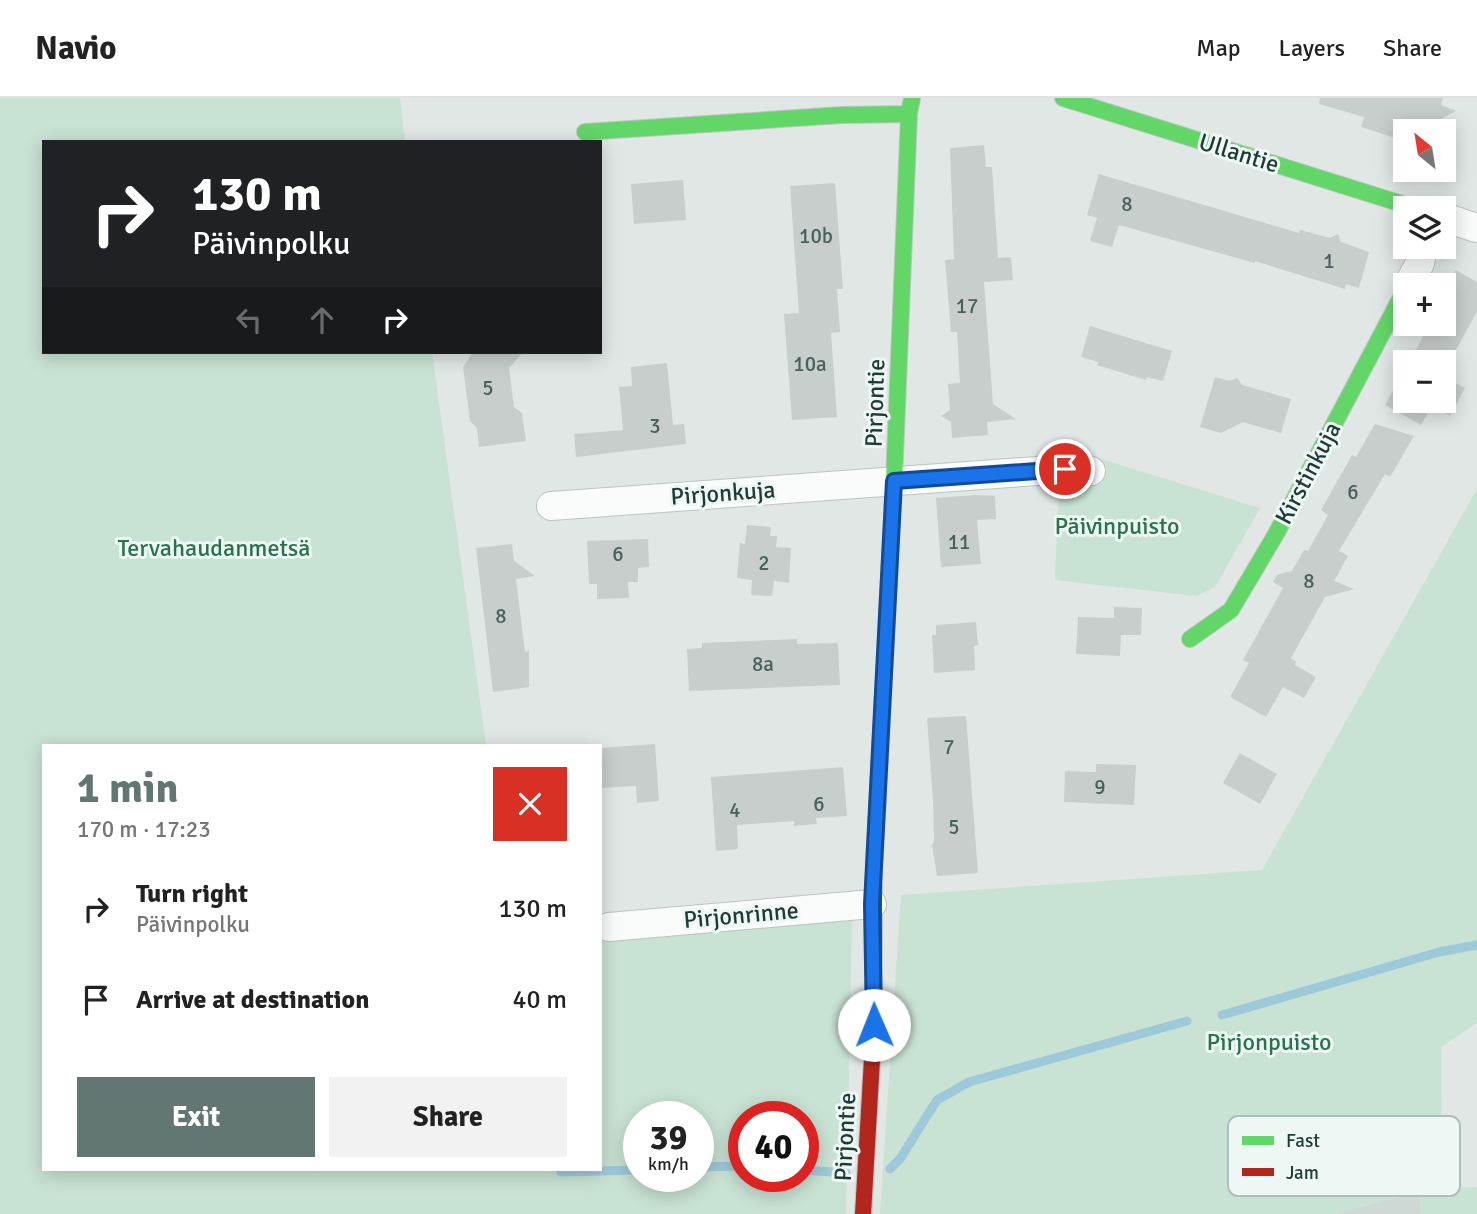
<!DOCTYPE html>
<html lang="en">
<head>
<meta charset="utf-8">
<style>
	body { margin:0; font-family:Signika,sans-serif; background:#f2f2f2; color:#222; height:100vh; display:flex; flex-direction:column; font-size:26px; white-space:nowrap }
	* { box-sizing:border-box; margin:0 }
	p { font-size:23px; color:#767676 }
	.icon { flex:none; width:38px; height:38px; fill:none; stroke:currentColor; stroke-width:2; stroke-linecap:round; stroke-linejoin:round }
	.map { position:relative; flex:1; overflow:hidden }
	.side { position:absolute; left:42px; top:646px; width:560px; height:427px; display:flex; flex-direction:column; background:#fff; border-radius:0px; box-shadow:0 4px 18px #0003 }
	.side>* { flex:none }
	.banner { position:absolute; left:42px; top:42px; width:560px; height:214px; border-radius:0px; box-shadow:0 4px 18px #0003; background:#202124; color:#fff; overflow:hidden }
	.needle { width:46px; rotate:330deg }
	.buttons { position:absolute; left:1393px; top:21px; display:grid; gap:14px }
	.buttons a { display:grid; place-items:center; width:63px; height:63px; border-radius:0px; background:#fff; box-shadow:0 4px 18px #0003; font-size:35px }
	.speed { position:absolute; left:623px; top:1003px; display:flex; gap:14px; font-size:35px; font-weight:700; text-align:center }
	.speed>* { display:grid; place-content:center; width:91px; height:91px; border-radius:50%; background:#fff; box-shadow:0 4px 18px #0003; line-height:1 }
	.speed small { font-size:18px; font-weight:400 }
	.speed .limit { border:10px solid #d22; background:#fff; color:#111 }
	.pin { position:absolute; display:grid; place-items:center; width:60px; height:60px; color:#fff; margin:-30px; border:4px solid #fff; border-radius:50%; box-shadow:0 2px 7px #0007 }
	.me { position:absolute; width:77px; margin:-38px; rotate:359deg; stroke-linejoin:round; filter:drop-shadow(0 0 5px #0008) }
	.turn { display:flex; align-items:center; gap:24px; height:147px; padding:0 35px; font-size:32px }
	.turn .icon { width:91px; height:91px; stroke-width:2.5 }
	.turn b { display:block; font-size:49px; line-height:60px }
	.lanes { display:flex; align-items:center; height:66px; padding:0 35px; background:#0003; justify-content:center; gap:35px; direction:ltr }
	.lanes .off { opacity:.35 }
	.round { display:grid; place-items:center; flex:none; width:74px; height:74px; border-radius:0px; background:#f2f2f2 }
	.overview { display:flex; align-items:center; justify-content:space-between; height:119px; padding:0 35px }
	h1 { font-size:42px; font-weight:700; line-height:52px; color:#627774 }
	.button { display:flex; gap:14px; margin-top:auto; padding:14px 35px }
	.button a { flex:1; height:80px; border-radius:0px; background:#627774; color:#fff; font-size:28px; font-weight:700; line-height:80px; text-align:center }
	.button a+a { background:#f2f2f2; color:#222 }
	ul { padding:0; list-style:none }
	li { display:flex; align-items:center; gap:21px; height:91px; padding:0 35px }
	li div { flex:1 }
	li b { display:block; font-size:26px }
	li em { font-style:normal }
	header { display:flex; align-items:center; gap:42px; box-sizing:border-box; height:98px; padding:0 35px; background:#fff; border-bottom:2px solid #e0e0e0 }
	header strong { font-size:33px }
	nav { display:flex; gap:38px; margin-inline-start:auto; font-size:24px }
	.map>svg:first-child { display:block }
	.built { fill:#ced9d5 }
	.green { fill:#c8e2d3; fill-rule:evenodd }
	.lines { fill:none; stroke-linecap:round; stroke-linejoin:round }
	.stream { stroke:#9ec9d9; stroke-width:9 }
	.building { fill:#c8cecc }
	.street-casing { stroke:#bdc4c2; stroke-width:30 }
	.fast-casing { stroke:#bdc5c3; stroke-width:18 }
	.jam-casing { stroke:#bdc5c3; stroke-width:18 }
	.street { stroke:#fafbfb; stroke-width:28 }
	.fast { stroke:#63d668; stroke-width:16 }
	.jam { stroke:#b3261e; stroke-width:16 }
	.route-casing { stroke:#114b97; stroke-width:18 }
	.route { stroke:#1a73e8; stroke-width:12 }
	.labels { text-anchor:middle; stroke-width:6; stroke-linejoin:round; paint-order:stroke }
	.number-label { font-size:21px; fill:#49605d }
	.street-label { font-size:24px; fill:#1e3b37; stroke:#eef7f4 }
	.park-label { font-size:24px; fill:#26744e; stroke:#eef7f4 }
	.key { fill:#eef7f4; stroke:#b0bfbb; stroke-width:2 }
	.key-label { font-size:19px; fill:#1e3b37 }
</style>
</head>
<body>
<header>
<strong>Navio</strong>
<nav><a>Map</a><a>Layers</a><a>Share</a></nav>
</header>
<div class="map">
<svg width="1477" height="1116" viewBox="0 0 1477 1116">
	<rect width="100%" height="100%" fill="#e0e7e5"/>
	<path class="built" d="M 1419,1093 L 1421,1116 L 1334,1116 Z"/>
	<path class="green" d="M 0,0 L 400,0 L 405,44 L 44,44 L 44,254 L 432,254 L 486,647 L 44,648 L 44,1071 L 600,1071 L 600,837 L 852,821 L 846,1116 L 0,1116 ZM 639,1018 L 698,1018 L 698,1078 L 639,1078 ZM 744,1018 L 803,1018 L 803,1078 L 744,1078 Z
		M 1101,361 L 1260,410 L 1215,489 L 1197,498 L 1055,482 L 1059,380 Z
		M 1477,391 L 1477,925 L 1441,949 L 1442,1091 L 1477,1089 L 1477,1116 L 1421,1116 L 1419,1093 L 1334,1116 L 880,1116 L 901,797 L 1262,772 Z"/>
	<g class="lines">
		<path class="stream" d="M 1222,917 L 1439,854 L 1477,847
			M 698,1069 L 744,1068
			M 890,1071 L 900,1061 L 937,1002 L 969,984 L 1187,923
			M 803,1072 L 846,1075
			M 561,1074 L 639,1072"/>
	</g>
	<path class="building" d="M 1320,0 L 1443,0 L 1441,7 L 1456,13 L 1439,22 L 1436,33 L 1405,33 L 1405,43 L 1361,29 L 1364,19 L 1319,6 Z
		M 984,47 L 986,69 L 992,69 L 998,160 L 1011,159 L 1013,182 L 984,184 L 993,306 L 1016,321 L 987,324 L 988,337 L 952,340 L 951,324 L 941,318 L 950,312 L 948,286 L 960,285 L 957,234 L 951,234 L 945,162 L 954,161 L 950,50 Z
		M 1099,76 L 1299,135 L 1300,132 L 1330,140 L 1338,136 L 1341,144 L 1369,154 L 1359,190 L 1346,186 L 1345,191 L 1255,163 L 1255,165 L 1119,127 L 1112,149 L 1090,143 L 1097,120 L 1087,117 Z
		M 683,82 L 686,122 L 634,126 L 631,86 Z
		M 835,85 L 843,191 L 837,191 L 840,234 L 831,235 L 837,319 L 792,322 L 784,216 L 799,215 L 790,88 Z
		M 1456,172 L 1477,184 L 1477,214 L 1444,273 L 1444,264 L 1409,264 L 1430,226 L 1444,226 L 1444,193 Z
		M 1090,228 L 1172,253 L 1163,283 L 1147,279 L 1146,282 L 1097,267 L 1098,264 L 1081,259 Z
		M 473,254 L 523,254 L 509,270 L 514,309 L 522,315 L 526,343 L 479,349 L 477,330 L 470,323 L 463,269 Z
		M 667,265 L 673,327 L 684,326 L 686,346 L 576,359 L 574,336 L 623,332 L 619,289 L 632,288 L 631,269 Z
		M 1405,270 L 1405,303 L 1444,303 L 1444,279 L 1465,290 L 1450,318 L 1432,308 L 1421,327 L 1385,307 Z
		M 1215,279 L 1229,283 L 1237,280 L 1242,287 L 1291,301 L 1281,335 L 1243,324 L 1221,335 L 1200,329 Z
		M 1375,326 L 1414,338 L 1390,379 L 1385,376 L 1339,453 L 1348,458 L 1334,483 L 1354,491 L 1325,499 L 1291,560 L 1296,564 L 1295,567 L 1316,579 L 1304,600 L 1283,589 L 1266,619 L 1230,599 L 1249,565 L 1243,562 L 1283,490 L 1273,484 L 1277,477 L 1292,473 L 1304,452 L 1308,453 L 1328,417 L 1321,412 L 1352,357 L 1356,359 Z
		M 976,397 L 995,398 L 996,421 L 977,422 L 981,466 L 941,469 L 936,400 Z
		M 747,427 L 771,429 L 770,438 L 777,438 L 776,449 L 791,450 L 789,485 L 774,483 L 772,498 L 751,497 L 752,482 L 737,480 L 740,445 L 745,446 Z
		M 648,441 L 649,469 L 638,470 L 638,484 L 628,484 L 629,500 L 597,501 L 597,486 L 589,486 L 587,443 Z
		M 512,446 L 514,463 L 535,478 L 516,481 L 525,554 L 529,553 L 529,589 L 493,594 L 476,450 Z
		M 1114,509 L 1142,510 L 1141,537 L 1121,537 L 1120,558 L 1076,556 L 1078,519 L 1114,520 Z
		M 976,524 L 978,547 L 974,548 L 975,572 L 934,575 L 932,537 L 936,537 L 936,527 Z
		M 797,541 L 797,546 L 838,545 L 840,587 L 689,593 L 687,551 L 702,550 L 702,545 Z
		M 966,618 L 978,775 L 937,778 L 932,747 L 934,744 L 933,702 L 927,620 Z
		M 655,646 L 659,703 L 637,705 L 636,688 L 600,690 L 600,650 Z
		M 1240,655 L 1277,676 L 1260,706 L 1223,685 Z
		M 1096,666 L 1136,667 L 1134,707 L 1064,704 L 1065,673 L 1096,674 Z
		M 843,669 L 847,718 L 816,720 L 817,726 L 794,728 L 794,723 L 737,727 L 738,751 L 716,753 L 711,679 Z"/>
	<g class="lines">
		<g class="street-casing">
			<path id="street" d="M 1444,119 L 1476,130
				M 1408,187 L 1420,165 L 1423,149
				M 551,408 L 1065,371 L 1091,373
				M 609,829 L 872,806"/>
		</g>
		<g class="fast-casing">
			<path id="fast" d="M 1063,0 L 1415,110
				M 585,34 L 842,17 L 909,16
				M 1190,541 L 1231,512 L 1276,436 L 1405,192
				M 874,772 L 894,383 L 909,16 L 912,0"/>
		</g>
		<g class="jam-casing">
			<path id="jam" d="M 863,1116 L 874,927 L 874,772"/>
		</g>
		<use href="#street" class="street"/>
		<use href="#fast" class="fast"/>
		<use href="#jam" class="jam"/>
	</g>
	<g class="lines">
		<g class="route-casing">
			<path id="route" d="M 874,927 L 872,806 L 894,383 L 1065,371"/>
		</g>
		<use href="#route" class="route"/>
	</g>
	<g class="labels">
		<g class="number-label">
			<text x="1127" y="113">8</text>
			<text x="816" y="145">10b</text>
			<text x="1329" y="170">1</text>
			<text x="967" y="215">17</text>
			<text x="810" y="273">10a</text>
			<text x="488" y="297">5</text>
			<text x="655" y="335">3</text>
			<text x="1353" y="401">6</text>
			<text x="959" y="451">11</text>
			<text x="618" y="463">6</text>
			<text x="764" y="472">2</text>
			<text x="1309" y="490">8</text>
			<text x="501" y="525">8</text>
			<text x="763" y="573">8a</text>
			<text x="949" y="656">7</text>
			<text x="1100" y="696">9</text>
			<text x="819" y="713">6</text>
			<text x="735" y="719">4</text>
			<text x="954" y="736">5</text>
		</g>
		<g class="street-label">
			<text transform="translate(1239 55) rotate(17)" y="8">Ullantie</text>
			<text transform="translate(875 305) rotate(-88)" y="8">Pirjontie</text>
			<text transform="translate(1308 375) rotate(-62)" y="8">Kirstinkuja</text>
			<text transform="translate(723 395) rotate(-4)" y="8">Pirjonkuja</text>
			<text transform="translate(741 817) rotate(-5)" y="8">Pirjonrinne</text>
			<text transform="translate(845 1039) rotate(-87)" y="8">Pirjontie</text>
		</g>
		<g class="park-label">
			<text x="1117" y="436">Päivinpuisto</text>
			<text x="214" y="458">Tervahaudanmetsä</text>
			<text x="1269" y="952">Pirjonpuisto</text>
		</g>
	</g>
	<rect x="1228" y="1018" width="232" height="80" rx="10" class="key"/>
	<rect x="1242" y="1038" width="32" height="9" fill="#63d668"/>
	<rect x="1242" y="1070" width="32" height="8" fill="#b3261e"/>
	<g class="key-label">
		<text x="1286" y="1049">Fast</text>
		<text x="1286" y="1081">Jam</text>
	</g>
</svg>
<div class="buttons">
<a><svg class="needle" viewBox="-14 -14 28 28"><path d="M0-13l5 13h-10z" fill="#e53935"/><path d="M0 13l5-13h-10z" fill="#767676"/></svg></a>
<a><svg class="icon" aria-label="layers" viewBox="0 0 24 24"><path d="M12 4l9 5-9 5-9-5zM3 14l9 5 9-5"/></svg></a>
<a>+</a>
<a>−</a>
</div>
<div class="speed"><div>39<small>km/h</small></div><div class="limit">40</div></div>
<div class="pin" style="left:1065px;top:371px;background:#d93025"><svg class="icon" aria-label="arrive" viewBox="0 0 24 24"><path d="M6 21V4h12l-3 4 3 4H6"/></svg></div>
<svg class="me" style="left:874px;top:927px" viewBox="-20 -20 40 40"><circle r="19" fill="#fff"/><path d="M0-13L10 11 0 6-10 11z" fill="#1a73e8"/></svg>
<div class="banner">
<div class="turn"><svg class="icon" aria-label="right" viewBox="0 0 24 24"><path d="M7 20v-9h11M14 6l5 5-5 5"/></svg><div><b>130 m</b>Päivinpolku</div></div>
<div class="lanes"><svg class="icon off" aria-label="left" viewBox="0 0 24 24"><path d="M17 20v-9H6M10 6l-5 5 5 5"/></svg><svg class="icon off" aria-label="ahead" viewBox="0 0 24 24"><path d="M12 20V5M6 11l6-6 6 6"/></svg><svg class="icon" aria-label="right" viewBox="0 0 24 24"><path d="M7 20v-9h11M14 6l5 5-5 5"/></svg></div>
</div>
<section class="side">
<div class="overview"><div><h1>1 min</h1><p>170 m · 17:23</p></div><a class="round" style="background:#d93025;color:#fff"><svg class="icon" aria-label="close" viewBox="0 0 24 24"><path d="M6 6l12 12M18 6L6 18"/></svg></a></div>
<ul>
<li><svg class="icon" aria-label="right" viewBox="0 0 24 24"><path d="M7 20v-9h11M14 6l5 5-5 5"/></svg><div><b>Turn right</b><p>Päivinpolku</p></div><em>130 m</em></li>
<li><svg class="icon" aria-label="arrive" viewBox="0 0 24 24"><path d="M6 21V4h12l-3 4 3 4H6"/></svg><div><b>Arrive at destination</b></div><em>40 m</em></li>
</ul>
<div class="button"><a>Exit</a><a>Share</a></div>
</section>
</div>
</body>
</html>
